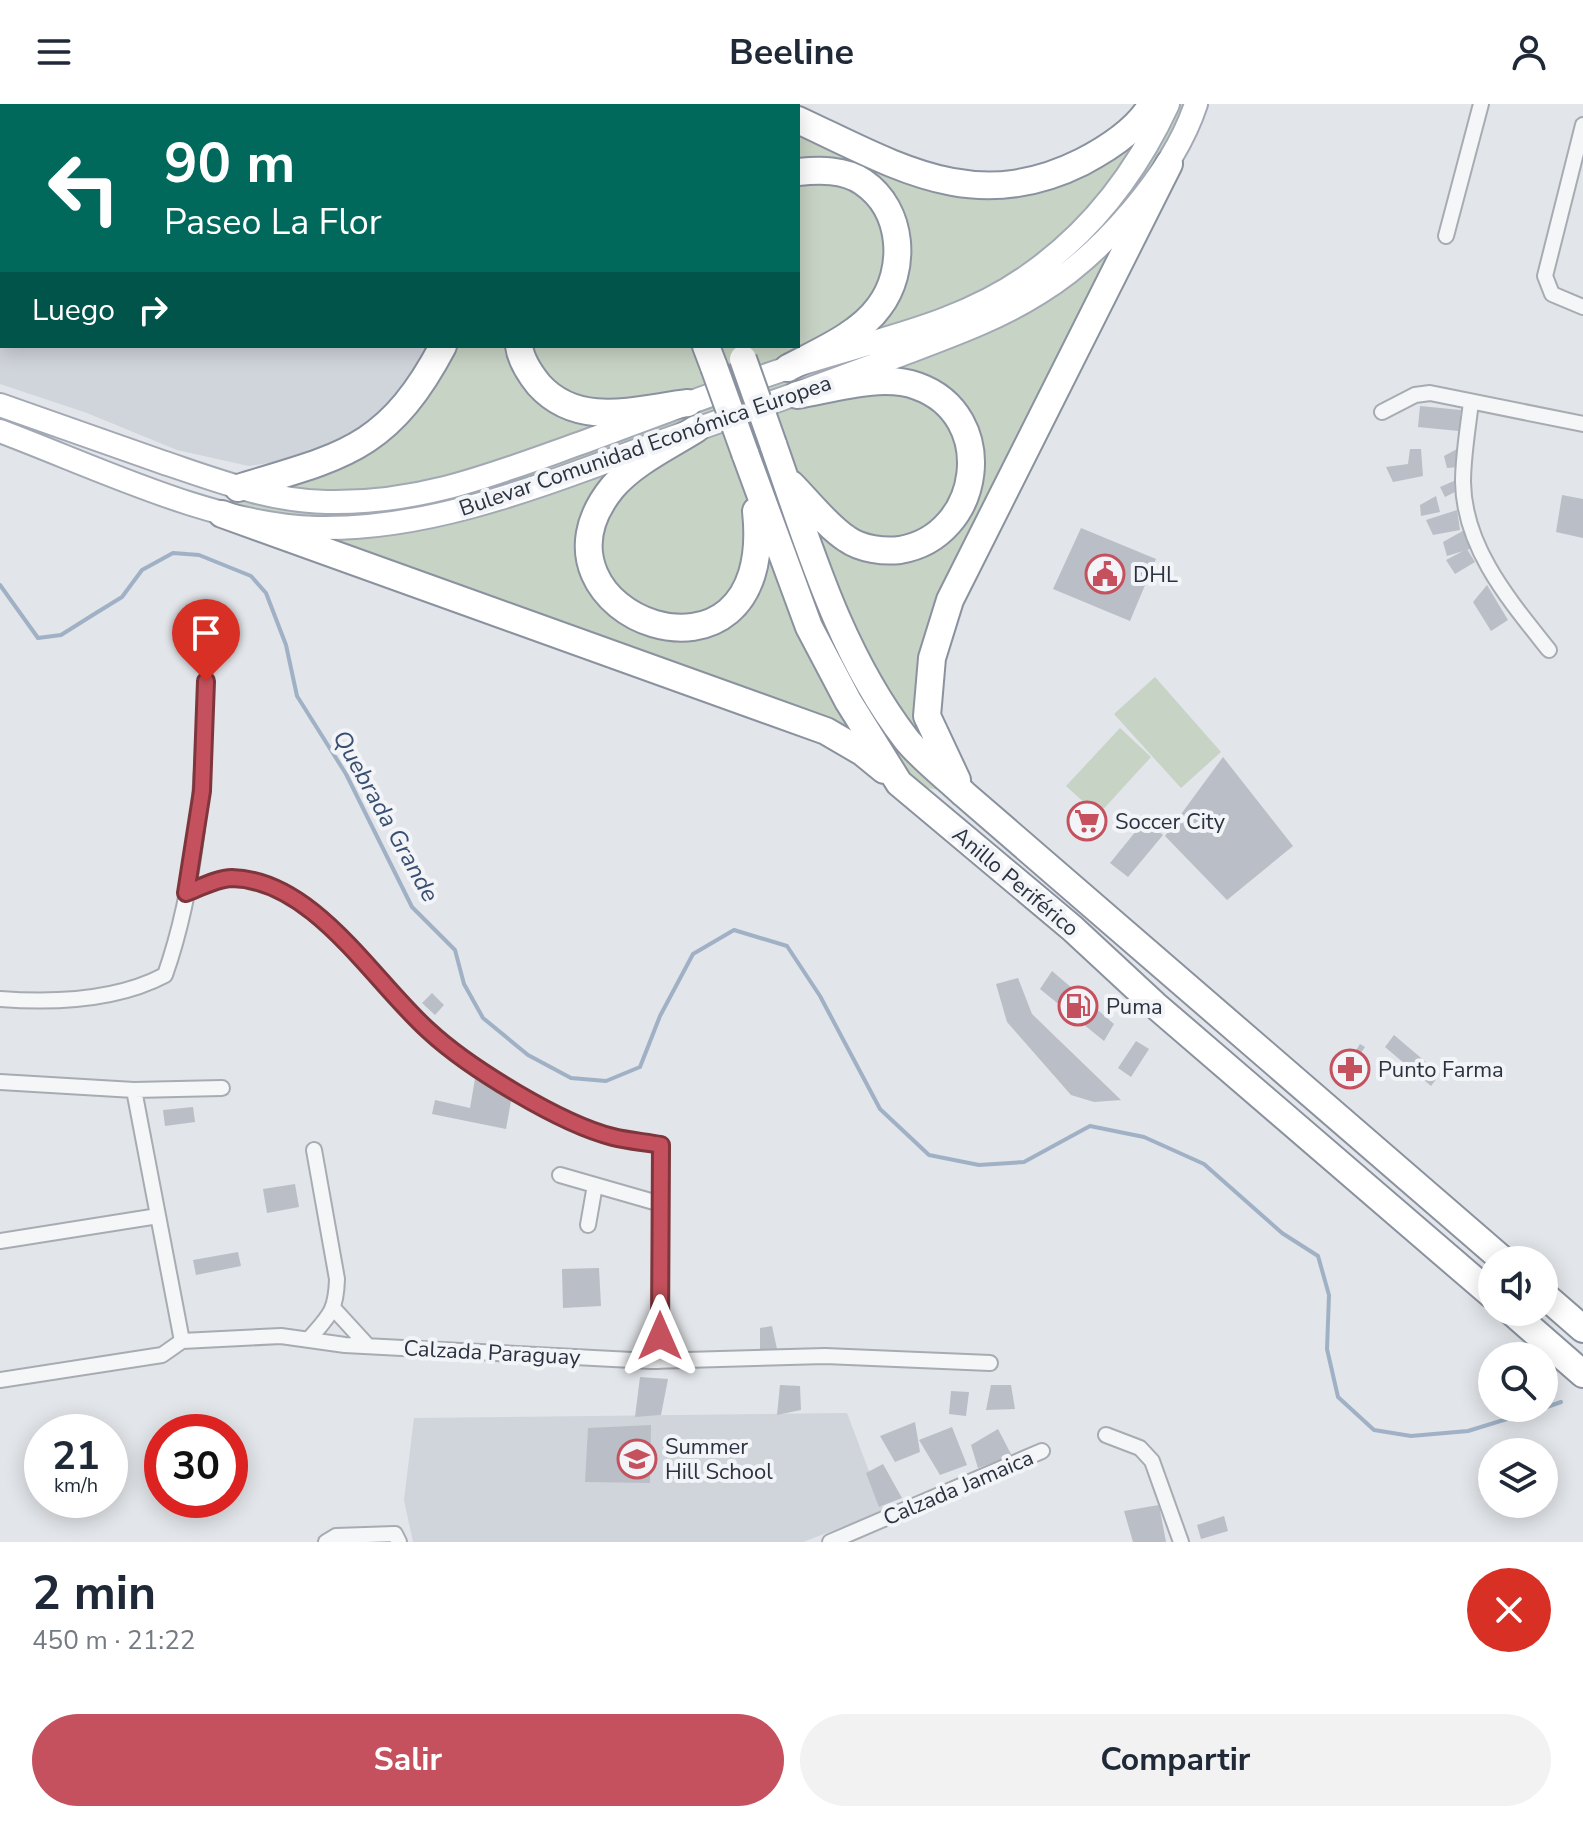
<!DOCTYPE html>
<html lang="es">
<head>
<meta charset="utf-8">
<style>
	body { margin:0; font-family:"Nunito Sans",sans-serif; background:#f2f2f3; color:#1f2937; height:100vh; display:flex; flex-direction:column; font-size:30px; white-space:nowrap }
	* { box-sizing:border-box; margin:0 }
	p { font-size:26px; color:#747a83 }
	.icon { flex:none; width:44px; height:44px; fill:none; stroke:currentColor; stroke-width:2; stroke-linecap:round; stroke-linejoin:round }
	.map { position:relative; height:1438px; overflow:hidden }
	.sheet { display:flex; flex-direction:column; background:#fff; flex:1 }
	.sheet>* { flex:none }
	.top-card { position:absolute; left:0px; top:0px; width:800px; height:244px; box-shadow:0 4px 20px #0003; background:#00695c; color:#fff; overflow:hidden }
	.tools { position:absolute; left:1478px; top:1142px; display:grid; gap:16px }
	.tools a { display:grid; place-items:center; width:80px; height:80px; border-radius:50%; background:#fff; box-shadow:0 4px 20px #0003; font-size:40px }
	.speed { position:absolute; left:24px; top:1310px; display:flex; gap:16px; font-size:40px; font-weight:700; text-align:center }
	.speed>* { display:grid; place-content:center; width:104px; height:104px; border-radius:50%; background:#fff; box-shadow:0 4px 20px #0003; line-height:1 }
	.speed small { font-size:20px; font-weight:400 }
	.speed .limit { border:12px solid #d22; background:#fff; color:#111 }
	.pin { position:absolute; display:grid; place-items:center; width:68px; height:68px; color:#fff; margin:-82px -34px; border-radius:50% 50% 50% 0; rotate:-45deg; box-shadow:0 0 8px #0007 }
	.pin .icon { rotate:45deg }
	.me { position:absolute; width:88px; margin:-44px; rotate:0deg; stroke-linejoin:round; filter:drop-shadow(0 0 6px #0008) }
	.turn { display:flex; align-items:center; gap:28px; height:168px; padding:0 32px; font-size:36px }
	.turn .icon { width:104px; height:104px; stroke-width:2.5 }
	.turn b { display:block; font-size:56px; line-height:68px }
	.then { display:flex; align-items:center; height:76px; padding:0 32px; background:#0003; gap:16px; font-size:30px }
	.round { display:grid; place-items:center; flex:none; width:84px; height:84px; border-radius:42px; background:#f2f2f3 }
	.overview { display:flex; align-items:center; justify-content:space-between; height:136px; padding:0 32px }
	h1 { font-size:48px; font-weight:700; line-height:60px }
	.action { display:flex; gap:16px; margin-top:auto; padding:16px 32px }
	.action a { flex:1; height:92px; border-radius:48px; background:#c4515d; color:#fff; font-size:32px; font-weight:700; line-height:92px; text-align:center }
	.action a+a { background:#f2f2f3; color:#1f2937 }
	header { display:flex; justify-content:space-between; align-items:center; height:104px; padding:0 32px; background:#fff; font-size:36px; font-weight:700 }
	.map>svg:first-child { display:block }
	.built { fill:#d0d4db }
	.green { fill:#c7d3c4 }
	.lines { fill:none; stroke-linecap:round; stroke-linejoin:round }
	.stream { stroke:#a0b1c6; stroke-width:4 }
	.building { fill:#babec6 }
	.street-casing { stroke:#a7acb3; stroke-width:18 }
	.primary-casing { stroke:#a2a9b4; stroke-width:26 }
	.highway-casing { stroke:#8b929f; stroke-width:30 }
	.street { stroke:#f5f6f8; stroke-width:14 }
	.primary { stroke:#fff; stroke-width:22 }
	.highway { stroke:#fff; stroke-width:26 }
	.highway-bridge-casing { stroke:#8b929f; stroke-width:30; stroke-linecap:butt }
	.highway-bridge { stroke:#fff; stroke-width:26 }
	.route-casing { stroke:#7f353c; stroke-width:20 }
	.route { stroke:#c4515d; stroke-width:14 }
	.labels { text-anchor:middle; stroke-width:8; stroke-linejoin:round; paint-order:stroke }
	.street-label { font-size:22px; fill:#2b3240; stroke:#f2f4f7 }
	.poi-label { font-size:22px; fill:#2b3240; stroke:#f2f4f7; text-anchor:start }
	.water-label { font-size:24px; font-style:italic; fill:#394f71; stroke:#f2f4f7 }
</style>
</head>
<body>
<header><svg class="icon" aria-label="menu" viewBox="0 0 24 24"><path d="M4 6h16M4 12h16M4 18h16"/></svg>Beeline<svg class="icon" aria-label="person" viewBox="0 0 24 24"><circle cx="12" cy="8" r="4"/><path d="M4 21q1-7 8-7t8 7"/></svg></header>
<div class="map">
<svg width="1583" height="1438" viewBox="0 0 1583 1438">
	<rect width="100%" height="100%" fill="#e2e5e9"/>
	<path class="built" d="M 0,0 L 89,2 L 2,2 L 2,242 L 431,242 L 398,294 L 363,324 L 307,353 L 249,362 L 177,346 L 87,309 L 0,280 Z
		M 114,0 L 527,0 L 534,2 L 113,2 Z
		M 847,1309 L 884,1407 L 803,1438 L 413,1438 L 404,1396 L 414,1314 Z"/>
	<path class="green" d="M 1153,0 L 1196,0 L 950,496 L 927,612 L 964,690 L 899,679 L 862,648 L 222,410 L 238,384 L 343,352 L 443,242 L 798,242 L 798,16 L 941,77 L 1061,68 Z
		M 1155,573 L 1221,648 L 1181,684 L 1114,610 Z
		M 1120,624 L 1151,653 L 1098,711 L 1066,682 Z"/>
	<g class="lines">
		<path class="stream" d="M 0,481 L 38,534 L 61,531 L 96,509 L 122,493 L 142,466 L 173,449 L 199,451 L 251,472 L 266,489 L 286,541 L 297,592 L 346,670 L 412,803 L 455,846 L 464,880 L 483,914 L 528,951 L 571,974 L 606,977 L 640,963 L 660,912 L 693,850 L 734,826 L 787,842 L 820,892 L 880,1005 L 929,1051 L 979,1061 L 1024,1058 L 1090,1022 L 1144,1033 L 1204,1060 L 1282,1129 L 1318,1152 L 1329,1191 L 1327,1245 L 1338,1293 L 1374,1326 L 1411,1332 L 1468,1327 L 1543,1304
			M 1544,1304 L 1561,1298"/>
	</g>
	<path class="building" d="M 1420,302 L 1461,306 L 1459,327 L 1418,323 Z
		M 1410,345 L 1421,345 L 1423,372 L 1393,378 L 1386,363 L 1408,360 Z
		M 1457,345 L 1458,363 L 1447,364 L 1444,352 Z
		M 1454,377 L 1455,388 L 1445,393 L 1440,383 Z
		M 1562,391 L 1583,395 L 1583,434 L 1556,428 Z
		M 1436,392 L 1440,408 L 1421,412 L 1420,401 Z
		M 1457,406 L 1460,426 L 1433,431 L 1426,416 Z
		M 1081,424 L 1156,455 L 1130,517 L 1053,485 Z
		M 1468,424 L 1473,444 L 1447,452 L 1443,438 Z
		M 1467,445 L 1475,458 L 1455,470 L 1446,456 Z
		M 1487,481 L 1508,516 L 1491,527 L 1473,498 Z
		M 1223,653 L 1293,742 L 1227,796 L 1165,732 Z
		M 1082,701 L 1102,725 L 1092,733 L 1073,709 Z
		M 1145,716 L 1163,731 L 1128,773 L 1110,759 Z
		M 1052,867 L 1114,920 L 1104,937 L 1040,885 Z
		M 1018,874 L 1032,910 L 1121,996 L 1094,998 L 1071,991 L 1007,918 L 996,880 Z
		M 432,889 L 444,901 L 435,911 L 422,899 Z
		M 1394,931 L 1440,970 L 1431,982 L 1385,943 Z
		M 1136,937 L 1149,945 L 1131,973 L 1118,964 Z
		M 1360,940 L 1365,943 L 1350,965 L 1353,969 L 1348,978 L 1340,972 Z
		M 475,975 L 511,997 L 506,1025 L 432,1010 L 435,996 L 470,1004 Z
		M 193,1003 L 195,1018 L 165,1022 L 163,1006 Z
		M 295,1080 L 299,1103 L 267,1109 L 263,1085 Z
		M 238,1148 L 241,1162 L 196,1171 L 193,1156 Z
		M 599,1164 L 601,1202 L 563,1204 L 562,1165 Z
		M 772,1222 L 777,1245 L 760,1248 L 760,1224 Z
		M 640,1273 L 668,1275 L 661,1311 L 635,1313 Z
		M 780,1281 L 800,1282 L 801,1306 L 777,1311 Z
		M 991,1281 L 1011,1281 L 1015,1305 L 986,1306 Z
		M 951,1287 L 969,1288 L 966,1312 L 949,1310 Z
		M 915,1318 L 920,1348 L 895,1358 L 880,1332 Z
		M 651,1321 L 650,1379 L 585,1378 L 588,1324 Z
		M 952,1323 L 967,1361 L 940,1371 L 919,1336 Z
		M 998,1325 L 1012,1352 L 978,1364 L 971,1341 Z
		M 883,1360 L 902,1394 L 879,1403 L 866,1369 Z
		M 1159,1401 L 1166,1438 L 1133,1438 L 1124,1407 Z
		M 1224,1412 L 1228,1427 L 1201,1435 L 1197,1421 Z"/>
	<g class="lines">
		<g class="street-casing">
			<path id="street" d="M 1583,21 L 1545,172 L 1552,190 L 1583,203
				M 1446,132 L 1481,0
				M 1471,298 C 1468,324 1463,352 1463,378 C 1464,444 1510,497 1549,546
				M 1382,308 L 1415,291 L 1430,289 L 1583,320
				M 186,789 C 200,784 218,774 232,774 C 315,776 373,877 429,927 C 470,964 560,1020 613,1033 C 629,1037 645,1038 661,1041 L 659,1257
				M 0,895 C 54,899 116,897 165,871 C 198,777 203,676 206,577
				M 0,978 L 134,986 L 222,984
				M 134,986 L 182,1237
				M 560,1071 L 661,1100
				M 588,1121 L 595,1081
				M 0,1137 L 158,1112
				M 335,1206 L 368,1242
				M 309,1235 C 330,1211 336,1207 337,1175 L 314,1046
				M 0,1276 L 162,1251 L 182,1237 L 281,1232 L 345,1241 L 651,1257 L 825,1252 L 990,1259
				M 1106,1331 L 1140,1344 L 1152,1357 L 1181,1438
				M 326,1438 L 336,1432 L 395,1430 L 399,1438
				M 830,1438 L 1042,1347"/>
		</g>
		<g class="primary-casing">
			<path id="primary" d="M 0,301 C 54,320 108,339 162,358 C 216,376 269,397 327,398 C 421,400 494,370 581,339 C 649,314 716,288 785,265 C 867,237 957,223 1029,171 C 1092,127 1136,69 1168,0
				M 0,327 C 96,363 213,421 316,424 C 448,427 576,366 700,324 C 768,300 836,276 903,250 C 950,232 996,216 1039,189 C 1101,151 1173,70 1196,0"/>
		</g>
		<g class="highway-casing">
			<path id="highway" d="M 630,0 L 631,2
				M 657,0 L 657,2
				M 764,0 L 768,2
				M 569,2 L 570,0
				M 798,16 C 897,62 974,112 1082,58 C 1107,45 1138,25 1152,0
				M 519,242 C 521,257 530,270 539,281 C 579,325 637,305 688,299
				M 706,242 L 714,263
				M 788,264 C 818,248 859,231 879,203 C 907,166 904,106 863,78 C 844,65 819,66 798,68
				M 696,325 C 669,342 633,359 612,384 C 510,511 778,611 756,407
				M 773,340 C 809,442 839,548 906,635 C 922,655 945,672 964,690 L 1503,1156
				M 745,349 L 809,523 L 848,597 L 899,679 L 1072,824 L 1155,901 L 1492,1191
				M 791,380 C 808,397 827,422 847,435 C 861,445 884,448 900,446 C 983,432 999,311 917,282 C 882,269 833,285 797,291
				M 238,384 C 343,352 388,346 443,242
				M 222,410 L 826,627 L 862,648 L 884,666
				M 957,676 L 927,612 L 932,554 L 950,496 L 1169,60
				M 1544,1191 L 1583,1225
				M 1512,1208 L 1583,1270"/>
		</g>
		<use href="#street" class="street"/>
		<use href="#primary" class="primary"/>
		<use href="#highway" class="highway"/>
		<g class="highway-bridge-casing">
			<path id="highway-bridge" d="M 743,255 L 773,340
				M 714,263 L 745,349"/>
		</g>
		<use href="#highway-bridge" class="highway-bridge"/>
	</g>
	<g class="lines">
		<g class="route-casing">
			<path id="route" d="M 206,577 L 202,687 L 186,789 C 199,784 218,774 232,774 C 314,776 373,877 429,927 C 469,964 561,1020 613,1033 C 629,1037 645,1038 661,1041 L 660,1232"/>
		</g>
		<use href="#route" class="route"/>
	</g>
	<defs>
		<g id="civic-ring" transform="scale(2)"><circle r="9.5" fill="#f2f4f7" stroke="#c4515d" stroke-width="1.5"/><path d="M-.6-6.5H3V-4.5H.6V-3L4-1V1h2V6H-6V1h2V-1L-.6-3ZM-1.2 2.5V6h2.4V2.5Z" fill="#c4515d"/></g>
		<g id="supermarket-ring" transform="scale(2)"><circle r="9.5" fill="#f2f4f7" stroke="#c4515d" stroke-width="1.5"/><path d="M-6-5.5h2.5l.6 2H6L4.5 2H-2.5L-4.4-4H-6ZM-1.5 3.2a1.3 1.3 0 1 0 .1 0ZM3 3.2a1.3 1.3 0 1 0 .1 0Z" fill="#c4515d"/></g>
		<g id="fuel-ring" transform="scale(2)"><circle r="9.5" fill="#f2f4f7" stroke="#c4515d" stroke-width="1.5"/><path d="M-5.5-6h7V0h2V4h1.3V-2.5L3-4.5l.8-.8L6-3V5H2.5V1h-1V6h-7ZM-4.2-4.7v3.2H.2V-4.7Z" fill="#c4515d"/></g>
		<g id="pharmacy-ring" transform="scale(2)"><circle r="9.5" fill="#f2f4f7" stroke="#c4515d" stroke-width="1.5"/><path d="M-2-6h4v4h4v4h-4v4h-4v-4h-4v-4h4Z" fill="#c4515d"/></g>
		<g id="school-ring" transform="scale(2)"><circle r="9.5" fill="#f2f4f7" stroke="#c4515d" stroke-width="1.5"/><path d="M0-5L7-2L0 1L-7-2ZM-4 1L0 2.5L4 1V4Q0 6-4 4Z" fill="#c4515d"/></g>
	</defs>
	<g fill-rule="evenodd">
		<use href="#civic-ring" x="1105" y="470"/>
		<use href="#supermarket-ring" x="1087" y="717"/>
		<use href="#fuel-ring" x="1078" y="902"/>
		<use href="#pharmacy-ring" x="1350" y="965"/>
		<use href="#school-ring" x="637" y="1355"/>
	</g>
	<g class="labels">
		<g class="street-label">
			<text transform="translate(645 341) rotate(-19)" y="8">Bulevar Comunidad Económica Europea</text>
			<text transform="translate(1016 777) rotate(40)" y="8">Anillo Periférico</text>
			<text transform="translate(492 1248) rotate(3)" y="8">Calzada Paraguay</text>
			<text transform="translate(958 1383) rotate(-23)" y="8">Calzada Jamaica</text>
		</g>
		<g class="poi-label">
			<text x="1133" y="478">DHL</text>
			<text x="1115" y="725">Soccer City</text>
			<text x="1106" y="910">Puma</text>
			<text x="1378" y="973">Punto Farma</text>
			<text x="665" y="1350">Summer<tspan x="665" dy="25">Hill School</tspan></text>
		</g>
		<g class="water-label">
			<text transform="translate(386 712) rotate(61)" y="8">Quebrada Grande</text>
		</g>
	</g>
</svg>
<div class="tools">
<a><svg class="icon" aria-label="sound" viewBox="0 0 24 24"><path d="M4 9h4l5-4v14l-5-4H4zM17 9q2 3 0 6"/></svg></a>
<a><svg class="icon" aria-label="search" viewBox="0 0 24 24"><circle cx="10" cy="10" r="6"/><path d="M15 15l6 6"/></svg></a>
<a><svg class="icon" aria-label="layers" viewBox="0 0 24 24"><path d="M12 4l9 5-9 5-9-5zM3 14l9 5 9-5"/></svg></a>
</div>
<div class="speed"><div>21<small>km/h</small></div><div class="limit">30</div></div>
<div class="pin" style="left:206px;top:577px;background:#d93025"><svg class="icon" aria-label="arrive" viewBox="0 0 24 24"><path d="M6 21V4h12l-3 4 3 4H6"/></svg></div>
<svg class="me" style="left:660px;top:1232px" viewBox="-20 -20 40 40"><path d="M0-17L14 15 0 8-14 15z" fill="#c4515d" stroke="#fff" stroke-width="4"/></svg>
<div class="top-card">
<div class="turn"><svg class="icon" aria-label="left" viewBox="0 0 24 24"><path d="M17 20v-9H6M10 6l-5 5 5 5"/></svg><div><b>90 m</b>Paseo La Flor</div></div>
<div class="then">Luego<svg class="icon" aria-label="right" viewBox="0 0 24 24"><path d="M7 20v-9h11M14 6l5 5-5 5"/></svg></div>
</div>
</div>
<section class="sheet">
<div class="overview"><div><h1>2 min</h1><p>450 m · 21:22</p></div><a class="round" style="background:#d93025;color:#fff"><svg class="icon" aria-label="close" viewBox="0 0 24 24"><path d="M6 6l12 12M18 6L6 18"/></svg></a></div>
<div class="action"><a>Salir</a><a>Compartir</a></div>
</section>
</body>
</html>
